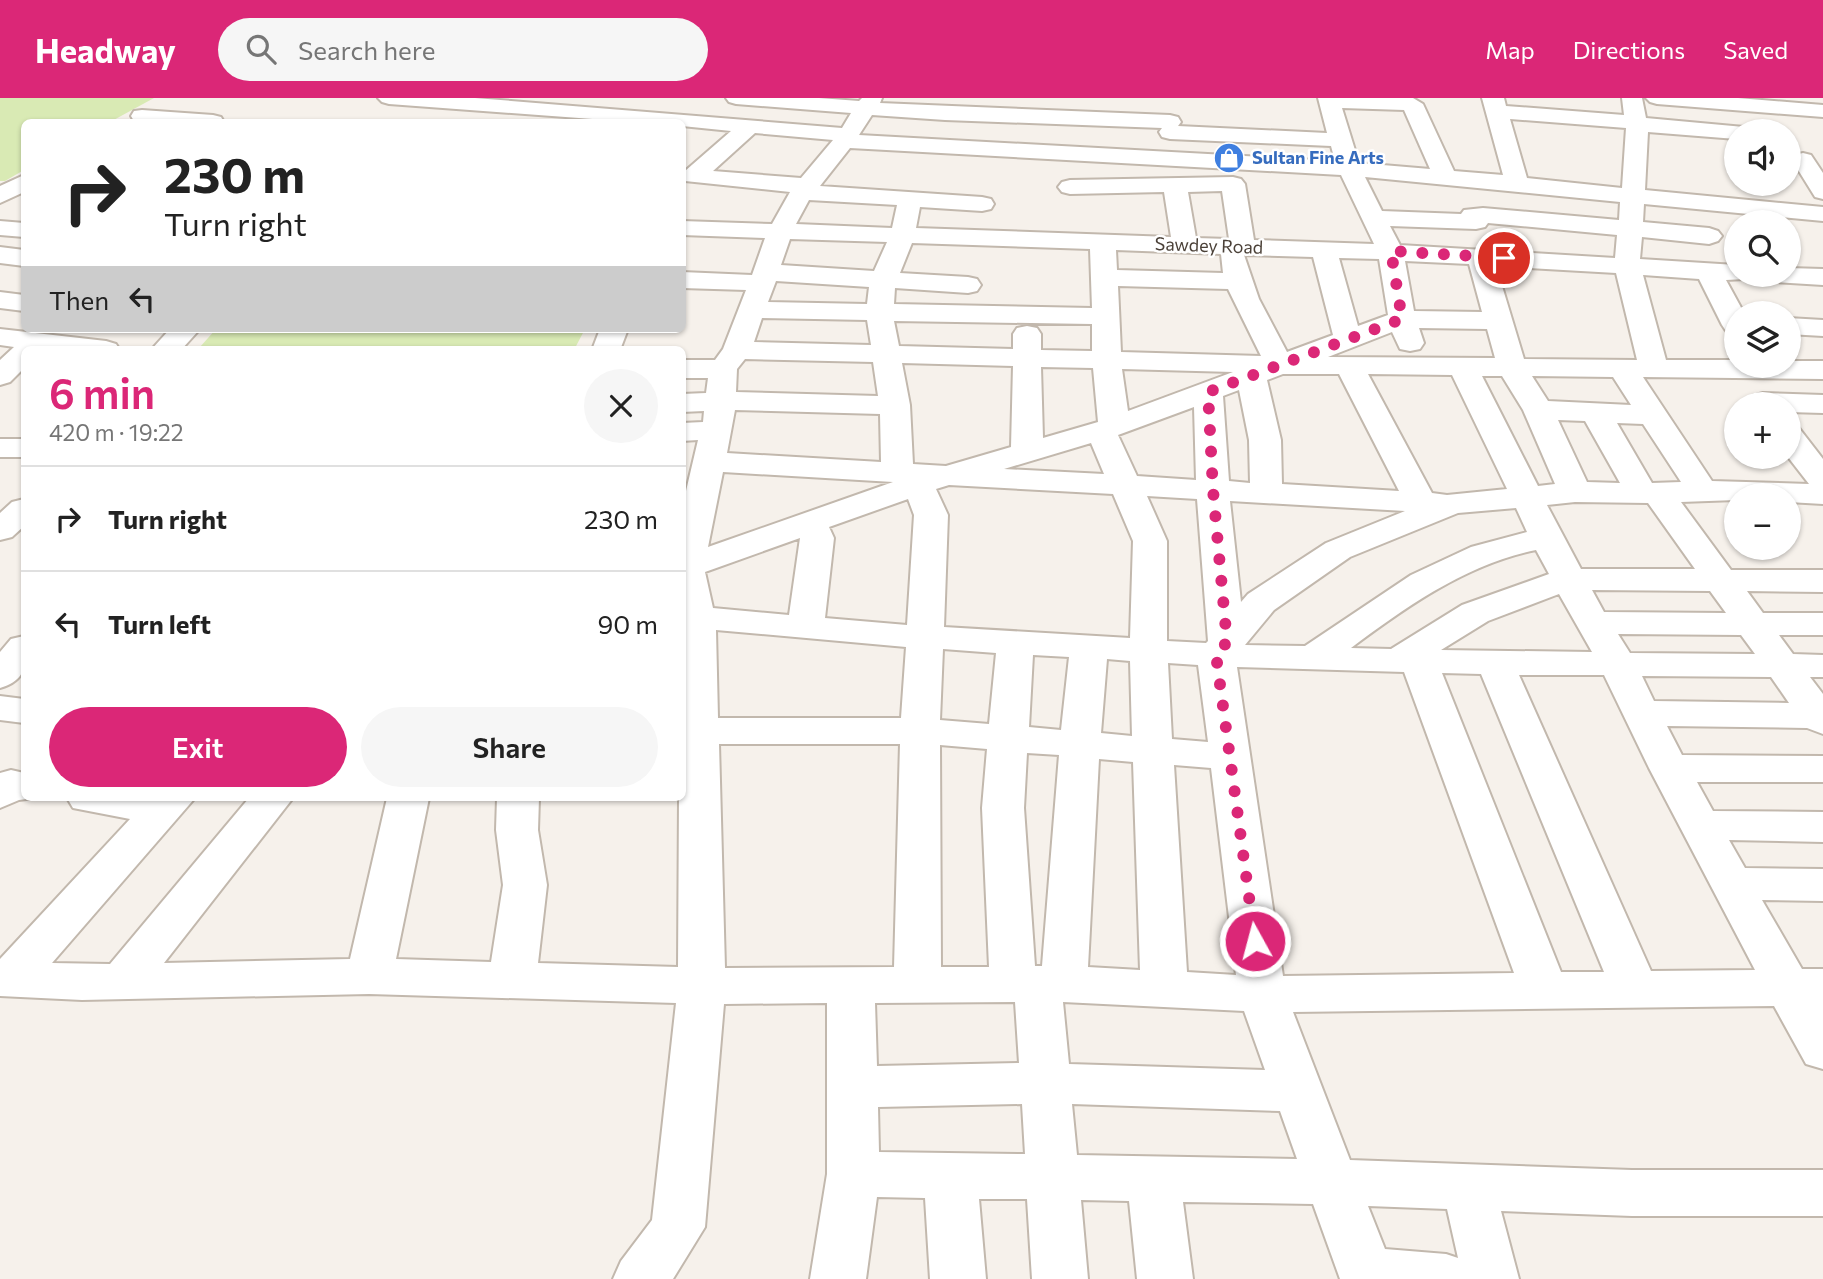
<!DOCTYPE html>
<html lang="en">
<head>
<meta charset="utf-8">
<style>
	body { margin:0; font-family:Commissioner,sans-serif; background:#f6f6f6; color:#222; height:100vh; display:flex; flex-direction:column; font-size:26px; white-space:nowrap }
	* { box-sizing:border-box; margin:0 }
	p { font-size:23px; color:#767676 }
	.icon { flex:none; width:38px; height:38px; fill:none; stroke:currentColor; stroke-width:2; stroke-linecap:round; stroke-linejoin:round }
	.map { position:relative; flex:1; overflow:hidden }
	.panel { position:absolute; left:21px; top:248px; width:665px; height:455px; display:flex; flex-direction:column; background:#fff; border-radius:10px; box-shadow:0 2px 5px #0004 }
	.panel>* { flex:none }
	.top-card { position:absolute; left:21px; top:21px; width:665px; height:214px; border-radius:10px; box-shadow:0 2px 5px #0004; background:#fff; color:#222; overflow:hidden }
	.controls { position:absolute; left:1724px; top:21px; display:grid; gap:14px }
	.controls a { display:grid; place-items:center; width:77px; height:77px; border-radius:50%; background:#fff; box-shadow:0 2px 5px #0004; font-size:35px }
	.pin { position:absolute; display:grid; place-items:center; width:60px; height:60px; color:#fff; margin:-30px; border:4px solid #fff; border-radius:50%; box-shadow:0 2px 7px #0007 }
	.me { position:absolute; width:77px; margin:-38px; rotate:353deg; stroke-linejoin:round; filter:drop-shadow(0 0 5px #0008) }
	.turn { display:flex; align-items:center; gap:24px; height:147px; padding:0 28px; font-size:32px }
	.turn .icon { width:91px; height:91px; stroke-width:2.5 }
	.turn b { display:block; font-size:49px; line-height:60px }
	.then { display:flex; align-items:center; height:66px; padding:0 28px; background:#0003; gap:14px; font-size:26px }
	.round { display:grid; place-items:center; flex:none; width:74px; height:74px; border-radius:37px; background:#f6f6f6 }
	.overview { display:flex; align-items:center; justify-content:space-between; height:119px; padding:0 28px }
	h1 { font-size:42px; font-weight:600; line-height:52px; color:#db2777 }
	.action { display:flex; gap:14px; margin-top:auto; padding:14px 28px }
	.action a { flex:1; height:80px; border-radius:42px; background:#db2777; color:#fff; font-size:28px; font-weight:600; line-height:80px; text-align:center }
	.action a+a { background:#f6f6f6; color:#222 }
	ul { padding:0; list-style:none }
	li { display:flex; align-items:center; gap:21px; height:105px; padding:0 28px; border-top:2px solid #e0e0e0 }
	li div { flex:1 }
	li b { display:block; font-size:26px }
	li em { font-style:normal }
	header { display:flex; align-items:center; gap:42px; box-sizing:border-box; height:98px; padding:0 35px; background:#db2777; color:#fff }
	header strong { font-size:33px }
	nav { display:flex; gap:38px; margin-inline-start:auto; font-size:24px }
	.search { width:490px; height:63px; background:#f6f6f6; display:flex; align-items:center; gap:18px; box-sizing:border-box; padding:0 24px; border-radius:38px; color:#767676; font-size:26px }
	.map>svg:first-child { display:block }
	.green { fill:#d9eab4 }
	.lines { fill:none; stroke-linecap:round; stroke-linejoin:round }
	.minor-casing { stroke:#c2b8ad; stroke-width:4 }
	.minor { fill:#fff; fill-rule:evenodd }
	.route { stroke:#db2777; stroke-width:12; stroke-dasharray:0 21.6 }
	.labels { text-anchor:middle; stroke-width:5; stroke-linejoin:round; paint-order:stroke }
	.far-shop-label { font-size:18px; font-weight:bold; fill:#366cbe; stroke:#fff; text-anchor:start }
	.far-street-label { font-size:18px; fill:#4b4138; stroke:#fff }
</style>
</head>
<body>
<header>
<strong>Headway</strong>
<div class="search"><svg class="icon" aria-label="search" viewBox="0 0 24 24"><circle cx="10" cy="10" r="6"/><path d="M15 15l6 6"/></svg>Search here</div>
<nav><a>Map</a><a>Directions</a><a>Saved</a></nav>
</header>
<div class="map">
<svg width="1823" height="1181" viewBox="0 0 1823 1181">
	<rect width="100%" height="100%" fill="#f6f1eb"/>
	<path class="green" d="M 0,0 L 154,0 L 110,24 L 24,24 L 24,72 L 5,83 L 0,83 Z
		M 216,231 L 585,231 L 574,252 L 288,252 L 200,249 Z"/>
	<g class="lines">
		<g class="minor-casing">
			<path id="minor" d="M 378,0 L 475,0 L 842,30 L 851,15 L 736,6 L 729,4 L 726,0 L 819,0 L 859,3 L 862,0 L 882,0 L 880,5 L 1170,17 L 1178,19 L 1181,24 L 1178,28 L 1327,35 L 1318,0 L 1413,0 L 1423,6 L 1454,73 L 1503,77 L 1482,0 L 1504,0 L 1506,8 L 1624,17 L 1622,0 L 1642,0 L 1646,20 L 1744,29 L 1746,33 L 1736,33 L 1736,41 L 1648,34 L 1645,92 L 1823,109 L 1823,123 L 1644,106 L 1643,124 L 1709,130 L 1718,133 L 1722,138 L 1718,143 L 1709,146 L 1642,139 L 1640,161 L 1736,167 L 1736,177 L 1748,177 L 1745,181 L 1726,182 L 1744,215 L 1736,215 L 1736,235 L 1726,233 L 1722,227 L 1699,181 L 1643,177 L 1666,262 L 1736,262 L 1736,268 L 1788,268 L 1788,263 L 1823,263 L 1823,281 L 1643,279 L 1712,383 L 1809,386 L 1788,359 L 1788,328 L 1799,330 L 1823,361 L 1823,406 L 1788,404 L 1788,397 L 1736,397 L 1736,402 L 1681,404 L 1731,472 L 1823,472 L 1823,494 L 1747,493 L 1763,515 L 1823,515 L 1823,537 L 1779,537 L 1793,556 L 1823,557 L 1823,579 L 1810,579 L 1823,596 L 1823,636 L 1807,630 L 1667,628 L 1682,657 L 1823,658 L 1823,684 L 1697,684 L 1713,713 L 1823,714 L 1823,744 L 1729,742 L 1745,770 L 1823,771 L 1823,803 L 1762,802 L 1802,871 L 1823,871 L 1823,971 L 1806,966 L 1774,908 L 1293,914 L 1350,1062 L 1632,1072 L 1823,1072 L 1823,1118 L 1632,1118 L 1501,1113 L 1519,1181 L 1340,1181 L 1313,1106 L 1183,1104 L 1193,1181 L 1137,1181 L 1129,1103 L 1081,1102 L 1088,1181 L 1032,1181 L 1027,1101 L 979,1101 L 986,1181 L 930,1181 L 925,1100 L 877,1099 L 866,1181 L 810,1181 L 827,1076 L 827,905 L 724,906 L 705,1129 L 673,1181 L 613,1181 L 621,1163 L 652,1122 L 676,905 L 369,896 L 82,902 L 0,898 L 0,861 L 130,721 L 73,710 L 67,700 L 195,700 L 52,865 L 110,866 L 249,700 L 293,700 L 164,865 L 350,861 L 387,700 L 429,700 L 396,861 L 491,864 L 503,787 L 496,732 L 497,700 L 539,700 L 538,732 L 547,787 L 538,865 L 678,869 L 679,700 L 682,700 L 682,410 L 698,342 L 682,343 L 682,325 L 703,324 L 704,313 L 682,314 L 682,296 L 706,295 L 708,280 L 682,280 L 682,262 L 715,262 L 723,251 L 746,192 L 682,190 L 682,174 L 752,177 L 765,140 L 682,137 L 682,123 L 772,126 L 790,94 L 685,83 L 682,80 L 685,73 L 731,33 L 682,28 L 682,24 L 633,24 L 389,6 L 382,4 ZM 1342,10 L 1404,12 L 1430,71 L 1359,65 ZM 872,17 L 945,22 L 1162,30 L 1159,34 L 1162,39 L 1170,41 L 1331,48 L 1335,63 L 859,37 ZM 1510,21 L 1626,30 L 1622,90 L 1527,80 ZM 755,35 L 833,42 L 801,80 L 713,73 ZM 850,50 L 1341,77 L 1374,146 L 1254,142 L 1245,86 L 1241,81 L 1233,79 L 1070,82 L 1062,84 L 1058,89 L 1062,94 L 1070,96 L 1164,94 L 1171,139 L 916,130 L 920,109 L 982,113 L 991,111 L 994,106 L 991,101 L 982,99 L 820,88 ZM 1365,79 L 1620,104 L 1619,122 L 1483,110 L 1464,112 L 1461,116 L 1382,113 ZM 1222,93 L 1229,141 L 1196,140 L 1188,94 ZM 809,102 L 897,107 L 892,130 L 796,126 ZM 1488,125 L 1617,137 L 1615,160 L 1400,147 L 1390,128 L 1476,131 L 1485,129 ZM 790,141 L 887,144 L 874,173 L 781,167 ZM 912,145 L 1090,151 L 1092,210 L 894,206 L 895,190 L 968,195 L 977,193 L 981,187 L 977,181 L 968,179 L 900,175 ZM 1116,152 L 1221,156 L 1223,175 L 1117,172 ZM 1244,157 L 1313,159 L 1333,237 L 1287,254 L 1259,201 ZM 1339,160 L 1379,161 L 1388,217 L 1358,228 ZM 1405,163 L 1469,166 L 1482,214 L 1414,213 ZM 1496,168 L 1616,175 L 1637,262 L 1524,261 ZM 776,183 L 869,189 L 867,206 L 768,204 ZM 1118,188 L 1228,191 L 1261,258 L 1121,254 ZM 762,220 L 867,222 L 871,247 L 754,244 ZM 894,223 L 1092,226 L 1092,253 L 1041,252 L 1041,236 L 1037,230 L 1027,228 L 1017,230 L 1013,236 L 1013,251 L 899,248 ZM 1419,230 L 1487,231 L 1495,260 L 1328,259 L 1392,234 L 1400,251 L 1410,253 L 1420,251 L 1424,245 ZM 745,261 L 873,264 L 878,298 L 736,294 L 737,271 ZM 902,265 L 1013,268 L 1011,349 L 946,368 L 913,366 L 910,307 ZM 1041,269 L 1093,270 L 1098,324 L 1043,340 ZM 1122,271 L 1233,274 L 1128,313 ZM 1283,276 L 1339,276 L 1399,393 L 1282,386 L 1281,342 L 1267,282 ZM 1368,276 L 1452,277 L 1507,391 L 1447,397 L 1432,395 ZM 1482,278 L 1502,278 L 1523,312 L 1555,386 L 1538,388 ZM 1532,278 L 1613,279 L 1631,307 L 1548,303 ZM 1239,292 L 1249,342 L 1250,385 L 1229,383 L 1223,298 ZM 1194,309 L 1196,382 L 1137,378 L 1118,337 ZM 735,312 L 880,316 L 881,364 L 727,355 ZM 1558,322 L 1585,323 L 1620,385 L 1587,384 ZM 1617,325 L 1643,326 L 1681,384 L 1652,385 ZM 1091,345 L 1104,376 L 1004,371 ZM 723,374 L 893,384 L 708,449 ZM 949,387 L 1113,396 L 1133,443 L 1130,540 L 944,529 L 948,417 L 936,391 ZM 1147,398 L 1197,401 L 1208,543 L 1206,545 L 1167,543 L 1167,443 ZM 908,401 L 914,417 L 907,527 L 825,520 L 834,440 L 829,429 ZM 1230,403 L 1405,413 L 1326,445 L 1248,496 L 1241,504 ZM 1575,404 L 1648,405 L 1695,471 L 1581,471 L 1547,407 ZM 1516,410 L 1527,434 L 1471,449 L 1411,477 L 1305,548 L 1245,547 L 1274,512 L 1350,459 L 1458,415 ZM 800,440 L 789,517 L 713,510 L 705,474 ZM 1536,452 L 1549,476 L 1462,507 L 1391,551 L 1351,550 C 1407,508 1467,466 1536,452 ZM 1592,492 L 1710,493 L 1726,515 L 1604,514 ZM 1559,496 L 1592,554 L 1441,552 L 1488,523 ZM 716,532 L 906,549 L 901,620 L 718,620 ZM 1618,536 L 1741,537 L 1755,556 L 1630,555 ZM 943,551 L 996,555 L 989,626 L 940,622 ZM 1033,557 L 1069,559 L 1061,632 L 1029,629 ZM 1107,561 L 1130,563 L 1132,638 L 1101,635 ZM 1168,565 L 1198,567 L 1208,644 L 1172,641 ZM 1237,569 L 1404,574 L 1514,875 L 1283,878 ZM 1442,575 L 1481,576 L 1604,874 L 1561,874 ZM 1519,577 L 1604,577 L 1649,670 L 1755,872 L 1651,873 ZM 1642,578 L 1771,579 L 1789,605 L 1654,603 ZM 719,646 L 900,646 L 894,869 L 725,870 ZM 940,647 L 987,651 L 982,710 L 989,869 L 941,869 ZM 1027,655 L 1059,657 L 1042,868 L 1035,868 L 1024,710 ZM 1099,661 L 1133,664 L 1140,872 L 1088,869 ZM 1174,667 L 1211,670 L 1236,877 L 1187,874 ZM 1015,904 L 1019,965 L 877,968 L 875,905 ZM 1063,904 L 1244,913 L 1265,972 L 1069,966 ZM 1022,1006 L 1025,1056 L 879,1054 L 878,1009 ZM 1072,1006 L 1280,1013 L 1297,1061 L 1077,1057 ZM 1368,1108 L 1447,1111 L 1458,1160 L 1446,1156 L 1385,1151 Z
				M 1646,0 L 1738,0 L 1823,7 L 1823,19 L 1657,6 L 1650,4 Z
				M 142,12 L 213,17 L 221,19 L 224,24 L 134,23 L 131,18 L 134,13 Z
				M 1803,55 L 1811,57 L 1823,75 L 1823,101 L 1815,99 L 1792,62 L 1795,57 Z
				M 24,77 L 24,94 L 0,105 L 0,88 Z
				M 0,123 L 24,125 L 24,139 L 0,137 Z
				M 0,149 L 24,152 L 24,168 L 0,165 Z
				M 1788,170 L 1823,171 L 1823,187 L 1759,183 L 1755,177 L 1788,177 Z
				M 0,194 L 24,197 L 24,213 L 0,210 Z
				M 1788,220 L 1823,222 L 1823,238 L 1788,236 Z
				M 0,231 L 106,243 L 116,246 L 120,252 L 24,252 L 24,270 L 10,284 L 0,287 L 0,262 L 14,249 L 0,247 Z
				M 170,231 L 200,231 L 181,252 L 151,252 Z
				M 600,231 L 628,231 L 620,252 L 592,252 Z
				M 1763,295 L 1823,297 L 1823,315 L 1788,314 L 1788,306 L 1750,306 L 1748,304 L 1752,298 Z
				M 0,341 L 24,341 L 24,359 L 0,359 Z
				M 24,401 L 24,428 L 12,439 L 0,442 L 0,415 L 12,404 Z
				M 24,538 C 26,563 29,582 0,590 L 0,554 L 11,541 Z
				M 0,598 L 24,601 L 24,625 L 0,622 Z
				M 11,672 L 24,675 L 24,700 L 34,700 L 19,702 L 0,710 L 0,675 Z"/>
		</g>
		<use href="#minor" class="minor"/>
	</g>
	<g class="lines">
		<path class="route" d="M 1255,843 L 1216,557 L 1227,544 L 1213,392 L 1208,294 L 1402,221 L 1391,153 L 1504,160"/>
	</g>
	<defs>
		<g id="shop-disc" transform="scale(1.575)"><circle r="9.5" fill="#3f7fe0" stroke="#fff"/><path d="M-5-2.5h2.3a2.7 3.5 0 0 1 5.4 0H5L5.5 6h-11ZM-1.5-2.5h3a1.5 2.3 0 0 0-3 0Z" fill="#fff"/></g>
	</defs>
	<g fill-rule="evenodd">
		<use href="#shop-disc" x="1229" y="60"/>
	</g>
	<g class="labels">
		<g class="far-shop-label">
			<text x="1252" y="66">Sultan Fine Arts</text>
		</g>
		<g class="far-street-label">
			<text transform="translate(1209 148) rotate(2)" y="6">Sawdey Road</text>
		</g>
	</g>
</svg>
<div class="controls">
<a><svg class="icon" aria-label="sound" viewBox="0 0 24 24"><path d="M4 9h4l5-4v14l-5-4H4zM17 9q2 3 0 6"/></svg></a>
<a><svg class="icon" aria-label="search" viewBox="0 0 24 24"><circle cx="10" cy="10" r="6"/><path d="M15 15l6 6"/></svg></a>
<a><svg class="icon" aria-label="layers" viewBox="0 0 24 24"><path d="M12 4l9 5-9 5-9-5zM3 14l9 5 9-5"/></svg></a>
<a>+</a>
<a>−</a>
</div>
<div class="pin" style="left:1504px;top:160px;background:#d93025"><svg class="icon" aria-label="arrive" viewBox="0 0 24 24"><path d="M6 21V4h12l-3 4 3 4H6"/></svg></div>
<svg class="me" style="left:1255px;top:843px" viewBox="-20 -20 40 40"><circle r="17" fill="#db2777" stroke="#fff" stroke-width="3"/><path d="M0-11L8 9 0 5-8 9z" fill="#fff"/></svg>
<div class="top-card">
<div class="turn"><svg class="icon" aria-label="right" viewBox="0 0 24 24"><path d="M7 20v-9h11M14 6l5 5-5 5"/></svg><div><b>230 m</b>Turn right</div></div>
<div class="then">Then<svg class="icon" aria-label="left" viewBox="0 0 24 24"><path d="M17 20v-9H6M10 6l-5 5 5 5"/></svg></div>
</div>
<section class="panel">
<div class="overview"><div><h1>6 min</h1><p>420 m · 19:22</p></div><a class="round"><svg class="icon" aria-label="close" viewBox="0 0 24 24"><path d="M6 6l12 12M18 6L6 18"/></svg></a></div>
<ul>
<li><svg class="icon" aria-label="right" viewBox="0 0 24 24"><path d="M7 20v-9h11M14 6l5 5-5 5"/></svg><div><b>Turn right</b></div><em>230 m</em></li>
<li><svg class="icon" aria-label="left" viewBox="0 0 24 24"><path d="M17 20v-9H6M10 6l-5 5 5 5"/></svg><div><b>Turn left</b></div><em>90 m</em></li>
</ul>
<div class="action"><a>Exit</a><a>Share</a></div>
</section>
</div>
</body>
</html>
